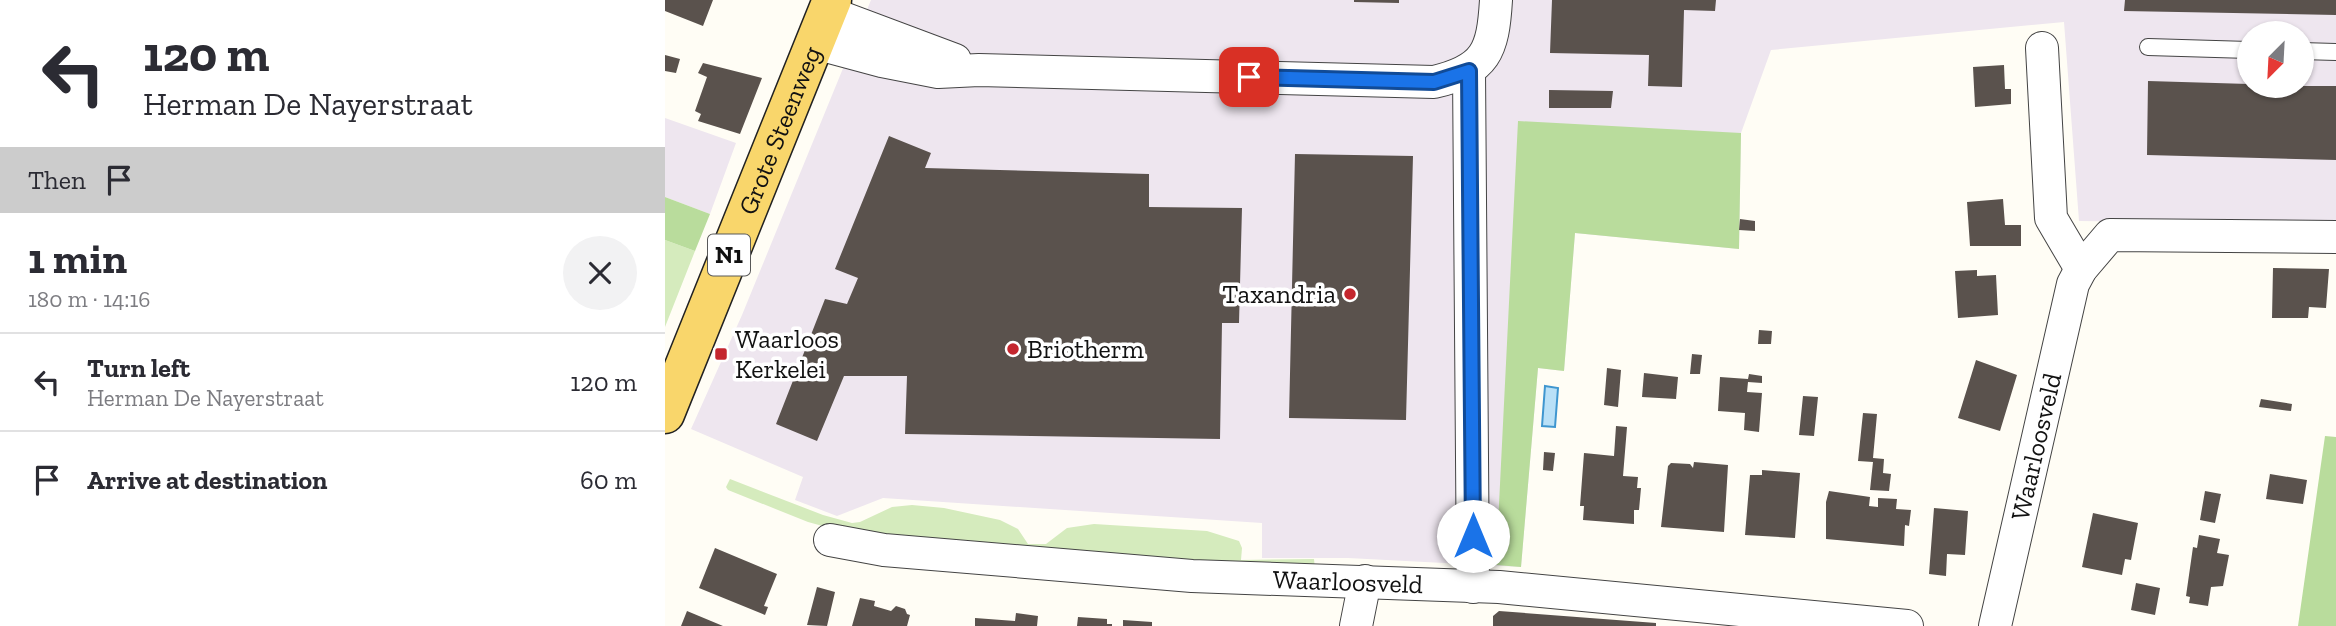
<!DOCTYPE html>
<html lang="en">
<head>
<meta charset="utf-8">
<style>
	body { margin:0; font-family:"Zilla Slab",serif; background:#f2f2f3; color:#2b2b33; height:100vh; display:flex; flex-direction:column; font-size:26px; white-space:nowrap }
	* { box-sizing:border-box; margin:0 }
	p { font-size:23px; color:#7c7c81 }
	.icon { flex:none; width:38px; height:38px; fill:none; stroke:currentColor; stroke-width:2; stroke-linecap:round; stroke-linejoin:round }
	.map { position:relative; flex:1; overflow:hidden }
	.sheet { display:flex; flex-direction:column; background:#fff; width:665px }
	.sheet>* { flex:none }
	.top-card { background:#fff; color:#2b2b33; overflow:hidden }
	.needle { width:46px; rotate:204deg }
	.tools { position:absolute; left:1572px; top:21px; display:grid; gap:14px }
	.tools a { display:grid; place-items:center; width:77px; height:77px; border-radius:50%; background:#fff; box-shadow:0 2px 5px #0004; font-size:35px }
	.pin { position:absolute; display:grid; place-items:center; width:60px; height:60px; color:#fff; margin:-30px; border-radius:14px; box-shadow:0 4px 10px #0006 }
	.me { position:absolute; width:77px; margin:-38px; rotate:0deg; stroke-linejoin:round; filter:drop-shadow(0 0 5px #0008) }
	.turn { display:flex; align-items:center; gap:24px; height:147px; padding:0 28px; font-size:32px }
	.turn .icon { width:91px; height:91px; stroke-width:2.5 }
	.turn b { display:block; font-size:49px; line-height:60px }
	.then { display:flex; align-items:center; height:66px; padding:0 28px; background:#0003; gap:14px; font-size:26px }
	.round { display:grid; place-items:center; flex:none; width:74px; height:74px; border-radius:37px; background:#f2f2f3 }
	.head { display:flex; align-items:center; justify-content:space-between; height:119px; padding:0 28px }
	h1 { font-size:42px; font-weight:800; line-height:52px }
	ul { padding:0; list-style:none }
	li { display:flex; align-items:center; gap:21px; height:98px; padding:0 28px; border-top:2px solid #e1e1e2 }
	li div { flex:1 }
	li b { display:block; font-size:26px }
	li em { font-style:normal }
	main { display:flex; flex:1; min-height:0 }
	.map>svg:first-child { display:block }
	.industrial { fill:#eee6ef; fill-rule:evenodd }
	.green { fill:#d5ebbd }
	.forest { fill:#b9dc9c }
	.water { fill:#b9e0f7; stroke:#3f96cf; stroke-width:2 }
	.building { fill:#5a524d }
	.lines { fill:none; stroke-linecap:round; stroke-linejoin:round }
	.service-casing { stroke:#444; stroke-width:18 }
	.minor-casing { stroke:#444; stroke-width:34 }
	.primary-casing { stroke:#222; stroke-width:41 }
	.service { stroke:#fff; stroke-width:16 }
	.minor { stroke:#fff; stroke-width:32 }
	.primary { stroke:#f9d66b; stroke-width:38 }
	.route-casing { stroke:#114b97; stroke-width:18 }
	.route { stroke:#1a73e8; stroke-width:12 }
	.poi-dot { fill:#c4262e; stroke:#fff; stroke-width:2.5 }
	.labels { text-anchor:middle; stroke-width:7; stroke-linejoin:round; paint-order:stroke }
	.shield { fill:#fff; stroke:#585858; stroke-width:2 }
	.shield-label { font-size:24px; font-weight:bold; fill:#111 }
	.street-label { font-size:26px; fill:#111; stroke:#fff }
	.poi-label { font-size:26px; fill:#111; stroke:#fff; text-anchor:start }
</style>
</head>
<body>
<main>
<section class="sheet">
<div class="top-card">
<div class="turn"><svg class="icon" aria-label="left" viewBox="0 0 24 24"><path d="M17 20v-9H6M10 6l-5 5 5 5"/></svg><div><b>120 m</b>Herman De Nayerstraat</div></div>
<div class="then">Then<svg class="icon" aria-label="arrive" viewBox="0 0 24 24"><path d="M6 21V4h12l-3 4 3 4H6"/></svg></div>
</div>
<div class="head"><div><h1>1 min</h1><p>180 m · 14:16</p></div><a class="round"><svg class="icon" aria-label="close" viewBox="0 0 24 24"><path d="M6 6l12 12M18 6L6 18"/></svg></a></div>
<ul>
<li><svg class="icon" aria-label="left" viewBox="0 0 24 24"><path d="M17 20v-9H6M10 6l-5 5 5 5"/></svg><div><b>Turn left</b><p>Herman De Nayerstraat</p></div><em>120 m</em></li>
<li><svg class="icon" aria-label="arrive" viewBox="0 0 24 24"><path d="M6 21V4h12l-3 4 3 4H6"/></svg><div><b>Arrive at destination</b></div><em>60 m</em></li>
</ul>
</section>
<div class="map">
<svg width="1671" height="626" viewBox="0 0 1671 626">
	<rect width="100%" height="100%" fill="#fffdf5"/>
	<path class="industrial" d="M 206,0 L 1671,0 L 1671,224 L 1414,221 L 1399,22 L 1106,50 L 1076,133 L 1074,249 L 910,233 L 899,371 L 873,368 L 856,567 L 683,558 L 597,558 L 597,523 L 218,498 L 172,516 L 130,500 L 138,477 L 26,429 L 77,315 ZM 1584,33 L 1636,33 L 1636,86 L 1584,86 Z
		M 0,118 L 71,143 L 45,214 L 0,197 Z"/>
	<path class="green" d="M 0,240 L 30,251 L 0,327 Z
		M 65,479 L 158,515 L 187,523 L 195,522 L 227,507 L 247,505 L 279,508 L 335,520 L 353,529 L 363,544 L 381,544 L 402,528 L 429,524 L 542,531 L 574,541 L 577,548 L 576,560 L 649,559 L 650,569 L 570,569 L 172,530 L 143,522 L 63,490 L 61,487 Z"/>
	<path class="forest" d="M 853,121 L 1076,133 L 1074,249 L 910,233 L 899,371 L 873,368 L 856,567 L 831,565 Z
		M 0,197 L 45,214 L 30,251 L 0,240 Z
		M 1660,436 L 1671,437 L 1671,626 L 1633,626 Z"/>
	<path class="water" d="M 880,386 L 893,388 L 890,427 L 877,426 Z"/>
	<path class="building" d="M 0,0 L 48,0 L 38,26 L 0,11 Z
		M 689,0 L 734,0 L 734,3 L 689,2 Z
		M 887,0 L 1051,0 L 1050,11 L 1019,10 L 1017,87 L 983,86 L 984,55 L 885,53 Z
		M 1460,0 L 1671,0 L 1671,15 L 1459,11 Z
		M 0,55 L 15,59 L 11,73 L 0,71 Z
		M 38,63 L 97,78 L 75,134 L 33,121 L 36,114 L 30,111 L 42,77 L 33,73 Z
		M 1339,65 L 1340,89 L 1346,89 L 1346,104 L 1310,107 L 1308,67 Z
		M 1483,81 L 1584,84 L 1584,86 L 1671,86 L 1671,160 L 1482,155 Z
		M 884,90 L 948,91 L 946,108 L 884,108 Z
		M 224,136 L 266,153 L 260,168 L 484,174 L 484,207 L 577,208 L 574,323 L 557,323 L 555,439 L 240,434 L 242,376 L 179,376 L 152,441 L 111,424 L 160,299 L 182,304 L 193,278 L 170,269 Z
		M 630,154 L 748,156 L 741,420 L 624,418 Z
		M 1338,199 L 1340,225 L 1356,225 L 1356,246 L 1305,246 L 1302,202 Z
		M 1075,219 L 1090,221 L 1090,231 L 1074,230 Z
		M 1608,268 L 1664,269 L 1661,308 L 1644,307 L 1643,318 L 1607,318 Z
		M 1312,270 L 1312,276 L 1331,275 L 1333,315 L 1293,318 L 1290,271 Z
		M 1094,330 L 1107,331 L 1106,344 L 1093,344 Z
		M 1027,354 L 1037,355 L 1035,374 L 1025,374 Z
		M 1311,360 L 1352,375 L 1335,431 L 1293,418 Z
		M 942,368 L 956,370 L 953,407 L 939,405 Z
		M 979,373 L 1013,377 L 1011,399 L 977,397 Z
		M 1084,374 L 1097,376 L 1097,383 L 1083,382 L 1082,392 L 1097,393 L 1094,432 L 1079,430 L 1080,413 L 1053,411 L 1055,377 L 1083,379 Z
		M 1138,396 L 1153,397 L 1149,436 L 1134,435 Z
		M 1596,399 L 1627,404 L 1626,411 L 1594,407 Z
		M 1198,413 L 1212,414 L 1208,458 L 1219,459 L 1218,473 L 1226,474 L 1224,491 L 1205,490 L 1208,462 L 1193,461 Z
		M 951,426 L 962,427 L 958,476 L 973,477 L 972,488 L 976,488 L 974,510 L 969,510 L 969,524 L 918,520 L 919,506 L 915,506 L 919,453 L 949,456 Z
		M 879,452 L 890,453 L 888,471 L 878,470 Z
		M 1029,462 L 1063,465 L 1059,532 L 996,527 L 1003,466 L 1006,463 L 1025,464 L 1028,468 Z
		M 1097,470 L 1135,473 L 1130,538 L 1080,535 L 1085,475 L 1097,475 Z
		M 1605,474 L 1642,480 L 1638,504 L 1601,499 Z
		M 1164,491 L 1205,497 L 1204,506 L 1213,507 L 1213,498 L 1232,499 L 1231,509 L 1246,510 L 1244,526 L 1240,525 L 1239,546 L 1161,539 L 1161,502 Z
		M 1540,491 L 1556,494 L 1550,523 L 1535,520 Z
		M 1269,508 L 1303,511 L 1300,555 L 1282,554 L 1281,576 L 1264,574 Z
		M 1428,513 L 1473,523 L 1466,560 L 1460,559 L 1457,575 L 1417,567 Z
		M 1534,535 L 1555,539 L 1552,553 L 1564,555 L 1558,586 L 1546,587 L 1543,606 L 1524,603 L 1525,597 L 1521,596 L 1528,547 L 1532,548 Z
		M 50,548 L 112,574 L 99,606 L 103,607 L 100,615 L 34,588 Z
		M 1471,583 L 1495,588 L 1490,615 L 1466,610 Z
		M 152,587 L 170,592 L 162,626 L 142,625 Z
		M 195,598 L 210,601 L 209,606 L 226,611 L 231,606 L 240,609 L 242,614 L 245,615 L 242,626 L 187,626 Z
		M 22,611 L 58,626 L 16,626 Z
		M 834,611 L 991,623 L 991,626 L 828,626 L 828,616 Z
		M 351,613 L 373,616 L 372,626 L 310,626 L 310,618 L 350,621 Z
		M 413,617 L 442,619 L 442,624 L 447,624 L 447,626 L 412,626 Z
		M 458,620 L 487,622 L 487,626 L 458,626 Z"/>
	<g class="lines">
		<g class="service-casing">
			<path id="service" d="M 1483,47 L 1584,50
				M 1636,51 L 1671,52"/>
		</g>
		<g class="minor-casing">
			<g id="minor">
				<path d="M 162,12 L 290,60"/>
				<path d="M 150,43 L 217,61 L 273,72 L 314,70 L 769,82 C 821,70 828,51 831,0"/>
				<path d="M 1377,48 L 1386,218 L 1416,269"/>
				<path d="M 804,71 L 808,587"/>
				<path id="s1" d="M 165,540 L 219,550 L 527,576 L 834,587 L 1242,626"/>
				<path d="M 691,626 L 700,581"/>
				<path id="s2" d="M 1330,626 L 1408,284 L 1416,269 L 1445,235 L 1671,237"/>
			</g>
		</g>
		<g class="primary-casing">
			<g id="primary">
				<path id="s3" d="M 0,414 L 167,0"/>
			</g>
		</g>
		<use href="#service" class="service"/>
		<use href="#minor" class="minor"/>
		<use href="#primary" class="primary"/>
	</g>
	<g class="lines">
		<g class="route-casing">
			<path id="route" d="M 584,77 L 769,82 L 804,71 L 808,536"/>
		</g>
		<use href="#route" class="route"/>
	</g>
	<g class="poi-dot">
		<circle cx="685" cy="294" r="7"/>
		<circle cx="348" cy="349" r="7"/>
		<rect x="49" y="347" width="14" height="14" rx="3.5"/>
	</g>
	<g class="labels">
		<rect class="shield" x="43" y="234.5" width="42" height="41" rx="5"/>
		<g class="shield-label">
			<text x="64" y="263">N1</text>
		</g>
		<g class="street-label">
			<text dy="9" stroke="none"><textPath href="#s3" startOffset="306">Grote Steenweg</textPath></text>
			<text dy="9" stroke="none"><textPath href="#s2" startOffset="184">Waarloosveld</textPath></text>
			<text dy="9" stroke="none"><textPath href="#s1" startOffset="520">Waarloosveld</textPath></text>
		</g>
		<g class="poi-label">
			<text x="671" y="303" text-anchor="end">Taxandria</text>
			<text x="70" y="348">Waarloos<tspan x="70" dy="30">Kerkelei</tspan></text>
			<text x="362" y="358">Briotherm</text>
		</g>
	</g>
</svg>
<div class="tools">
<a><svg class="needle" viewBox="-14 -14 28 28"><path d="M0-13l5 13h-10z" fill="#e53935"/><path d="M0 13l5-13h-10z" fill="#7c7c81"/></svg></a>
</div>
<div class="pin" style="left:584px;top:77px;background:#d93025"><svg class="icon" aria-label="arrive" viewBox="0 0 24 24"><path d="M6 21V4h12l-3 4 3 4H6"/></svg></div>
<svg class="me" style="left:808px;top:536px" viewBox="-20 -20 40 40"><circle r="19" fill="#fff"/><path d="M0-13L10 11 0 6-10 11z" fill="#1a73e8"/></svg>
</div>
</main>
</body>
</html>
